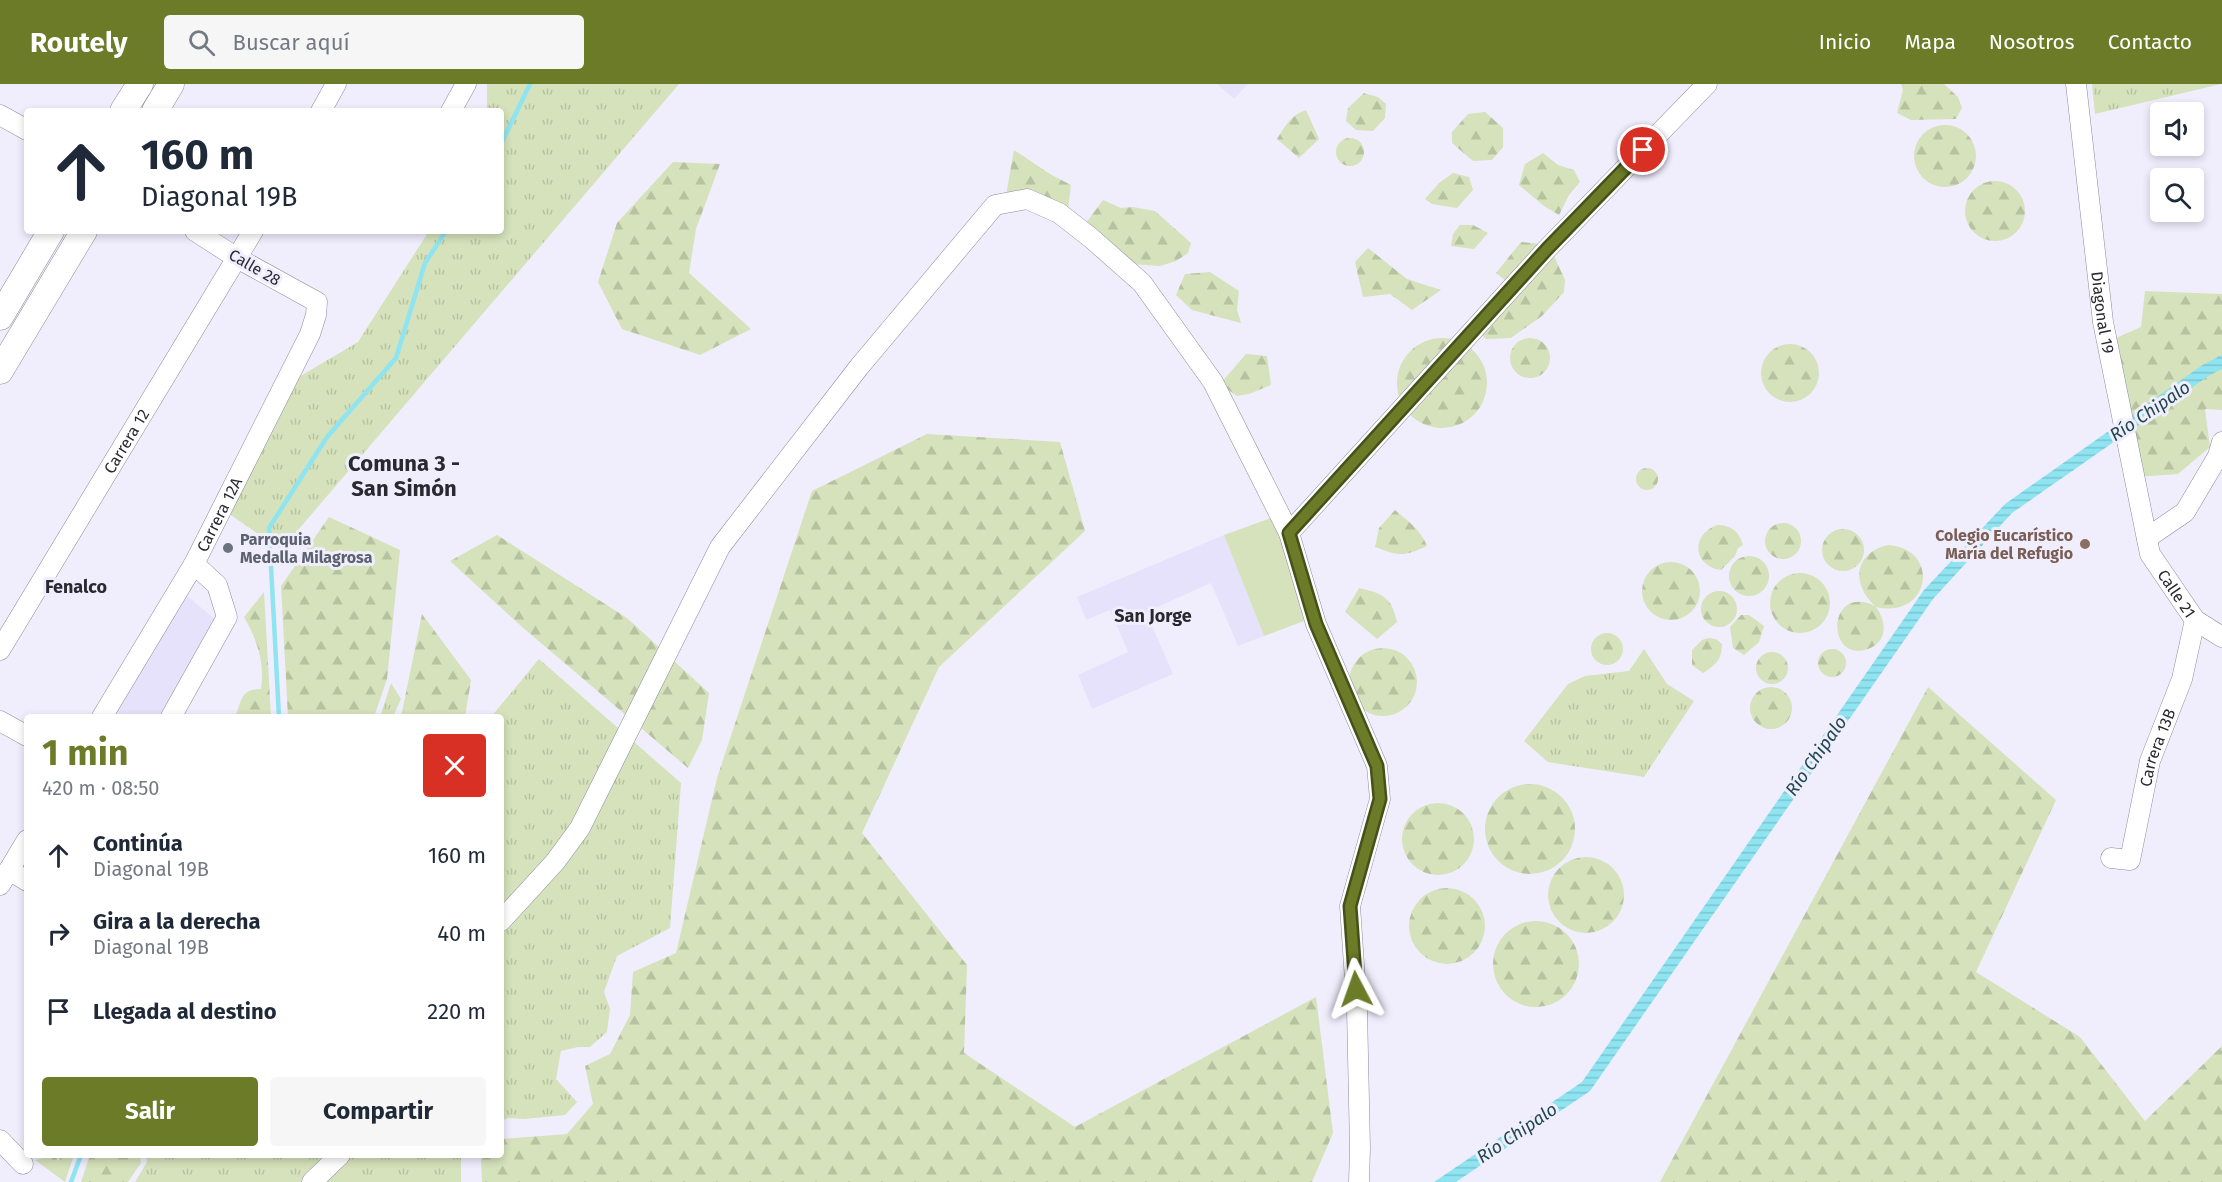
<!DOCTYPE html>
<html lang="es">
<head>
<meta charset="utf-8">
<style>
	body { margin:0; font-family:"Fira Sans",sans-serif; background:#f6f6f7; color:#1f2937; height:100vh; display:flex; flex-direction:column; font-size:22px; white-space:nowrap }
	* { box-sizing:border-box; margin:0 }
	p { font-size:20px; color:#747a83 }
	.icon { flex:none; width:33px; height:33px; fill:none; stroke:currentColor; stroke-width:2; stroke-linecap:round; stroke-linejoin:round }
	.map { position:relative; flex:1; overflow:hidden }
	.details { position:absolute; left:24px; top:630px; width:480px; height:444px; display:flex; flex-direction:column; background:#fff; border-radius:6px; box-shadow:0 3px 9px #0003 }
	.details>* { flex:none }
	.banner { position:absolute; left:24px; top:24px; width:480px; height:126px; border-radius:6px; box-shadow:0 3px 9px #0003; background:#fff; color:#1f2937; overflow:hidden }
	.buttons { position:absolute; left:2150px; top:18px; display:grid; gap:12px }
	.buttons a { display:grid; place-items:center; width:54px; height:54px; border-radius:6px; background:#fff; box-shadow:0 3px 9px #0003; font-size:30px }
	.pin { position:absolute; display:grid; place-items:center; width:51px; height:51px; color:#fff; margin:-26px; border:3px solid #fff; border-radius:50%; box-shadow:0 2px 6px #0007 }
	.me { position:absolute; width:66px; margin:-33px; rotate:356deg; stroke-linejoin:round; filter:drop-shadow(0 0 4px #0008) }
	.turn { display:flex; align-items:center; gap:21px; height:126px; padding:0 18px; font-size:27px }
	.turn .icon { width:78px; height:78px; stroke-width:2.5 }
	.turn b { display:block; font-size:42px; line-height:51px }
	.round { display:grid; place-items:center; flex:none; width:63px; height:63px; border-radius:6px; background:#f6f6f7 }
	.headline { display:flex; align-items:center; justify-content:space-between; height:102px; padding:0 18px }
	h1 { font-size:36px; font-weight:700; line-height:45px; color:#6c7b28 }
	.cta { display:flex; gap:12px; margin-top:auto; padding:12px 18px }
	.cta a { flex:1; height:69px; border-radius:6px; background:#6c7b28; color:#fff; font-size:24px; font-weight:700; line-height:69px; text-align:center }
	.cta a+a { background:#f6f6f7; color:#1f2937 }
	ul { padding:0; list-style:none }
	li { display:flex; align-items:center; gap:18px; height:78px; padding:0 18px }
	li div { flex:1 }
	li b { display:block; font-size:22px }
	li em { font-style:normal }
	header { display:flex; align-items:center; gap:36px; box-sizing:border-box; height:84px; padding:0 30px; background:#6c7b28; color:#fff }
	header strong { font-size:28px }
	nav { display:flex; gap:33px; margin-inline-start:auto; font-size:21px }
	.search { width:420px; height:54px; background:#f6f6f7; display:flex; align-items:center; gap:15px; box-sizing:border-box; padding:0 21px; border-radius:6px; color:#747a83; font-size:22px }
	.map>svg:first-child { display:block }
	.built { fill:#e6e2fc }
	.grass { fill:url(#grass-tufts) }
	.forest { fill:url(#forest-firs) }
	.garden { fill:#d5e2bb }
	.water { fill:url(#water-rules) }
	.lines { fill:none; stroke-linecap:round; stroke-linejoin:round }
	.stream { stroke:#8ee4f1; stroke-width:4.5 }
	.minor-casing { stroke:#8d8a9b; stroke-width:21 }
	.major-casing { stroke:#8d8a9b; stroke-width:27 }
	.minor { stroke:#fff; stroke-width:20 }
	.major { stroke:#fff; stroke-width:26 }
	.route-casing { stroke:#46501a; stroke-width:15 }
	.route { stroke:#6c7b28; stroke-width:10 }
	.education-dot { fill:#8d6e63; stroke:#f0eefd; stroke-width:2 }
	.worship-dot { fill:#6b7280; stroke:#f0eefd; stroke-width:2 }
	.labels { text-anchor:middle; stroke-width:6; stroke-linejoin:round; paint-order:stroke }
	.street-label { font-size:16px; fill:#2a2930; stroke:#f0eefd }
	.education-label { font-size:16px; font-weight:bold; fill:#785e54; stroke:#f0eefd; text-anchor:end }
	.worship-label { font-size:16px; font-weight:bold; fill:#5b616d; stroke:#f0eefd; text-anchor:start }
	.water-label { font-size:18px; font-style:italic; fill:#20484e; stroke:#f0eefd }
	.neighbourhood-label { font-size:18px; font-weight:bold; fill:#2a2930; stroke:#f0eefd }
	.district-label { font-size:22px; font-weight:bold; fill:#2a2930; stroke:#f0eefd }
</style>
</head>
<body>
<header>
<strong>Routely</strong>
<div class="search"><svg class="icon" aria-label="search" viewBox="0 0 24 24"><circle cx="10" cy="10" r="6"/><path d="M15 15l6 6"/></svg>Buscar aquí</div>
<nav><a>Inicio</a><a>Mapa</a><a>Nosotros</a><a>Contacto</a></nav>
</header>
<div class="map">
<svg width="2222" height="1098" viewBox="0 0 2222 1098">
	<defs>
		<pattern id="grass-tufts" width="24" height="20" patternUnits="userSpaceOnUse" patternTransform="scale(1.5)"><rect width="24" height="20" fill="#d5e2bb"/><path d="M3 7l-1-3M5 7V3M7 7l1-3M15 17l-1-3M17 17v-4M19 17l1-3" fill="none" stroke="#b7c2a1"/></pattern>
		<pattern id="forest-firs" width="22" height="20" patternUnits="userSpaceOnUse" patternTransform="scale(1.5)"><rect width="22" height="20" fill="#d5e2bb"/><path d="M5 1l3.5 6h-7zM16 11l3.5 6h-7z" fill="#b7c2a1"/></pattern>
		<pattern id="water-rules" width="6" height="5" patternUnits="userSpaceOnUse" patternTransform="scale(1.5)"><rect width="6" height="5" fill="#8ee4f1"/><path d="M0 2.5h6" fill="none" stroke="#7bc4cf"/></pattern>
	</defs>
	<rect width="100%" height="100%" fill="#f0eefd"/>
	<path class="built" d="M 1217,0 L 1248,0 L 1234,15 Z
		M 1224,451 L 1264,552 L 1238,562 L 1211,499 L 1146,528 L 1173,590 L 1092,625 L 1078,591 L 1128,568 L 1110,526 L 1086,536 L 1077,513 Z
		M 185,510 L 216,536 L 167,633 L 112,633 Z"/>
	<path class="grass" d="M 487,0 L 679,0 L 281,466 L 228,429 L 287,300 L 358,258 L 429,147 L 501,147 L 501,27 L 487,27 Z
		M 2092,0 L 2221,0 L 2095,30 Z
		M 1644,565 L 1667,600 L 1694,617 L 1644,693 L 1548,678 L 1524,657 L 1568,600 L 1585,592 L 1629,587 Z
		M 539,575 L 681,699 L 670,844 L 617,872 L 604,908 L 610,925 L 607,948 L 590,963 L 578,963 L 561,967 L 556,995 L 577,1018 L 565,1031 L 524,1035 L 508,1034 L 501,1037 L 501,633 L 491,633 Z
		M 391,599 L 401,615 L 393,633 L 380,633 Z
		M 146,1071 L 461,1071 L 461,1098 L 135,1098 L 147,1078 Z"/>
	<path class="forest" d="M 1901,0 L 1944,0 L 1958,13 L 1962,24 L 1956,35 L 1911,36 L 1897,29 L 1903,6 Z
		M 1364,9 L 1378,13 L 1386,20 L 1385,34 L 1373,47 L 1356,46 L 1346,37 L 1348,24 Z
		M 1306,26 L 1319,55 L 1299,74 L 1277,55 C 1285,42 1291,31 1306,26 Z
		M 1485,28 L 1503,44 L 1503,63 L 1492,76 L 1473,77 L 1452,59 L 1452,48 L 1468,30 Z
		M1914 72a31 31 0 1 1 62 0a31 31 0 1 1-62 0Z
		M1336 68a14 14 0 1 1 28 0a14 14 0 1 1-28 0Z
		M 1014,66 L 1050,90 L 1071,101 L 1068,125 L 1038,121 L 1003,128 Z
		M 1543,69 L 1558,81 L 1574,86 L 1580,98 L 1569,111 L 1559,131 L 1544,122 L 1519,101 L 1525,80 Z
		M 673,78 L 720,80 L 696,145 L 689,189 L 751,245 L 700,271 L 622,245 L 598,198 L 617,139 Z
		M 1453,89 L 1469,93 L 1473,106 L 1457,124 L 1432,120 L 1425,115 L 1439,99 Z
		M1965 127a30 30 0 1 1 60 0a30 30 0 1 1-60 0Z
		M 1103,116 L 1121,124 L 1133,123 L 1155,127 L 1191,159 L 1188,169 L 1176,177 L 1160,182 L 1132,180 L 1086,139 Z
		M 1460,141 L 1473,141 L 1488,149 L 1474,165 L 1451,162 L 1453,150 Z
		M 1521,158 L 1540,160 L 1554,172 L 1565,196 L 1564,208 L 1542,232 L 1511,254 L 1486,255 L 1482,251 L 1514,203 L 1496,189 Z
		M 1368,164 L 1407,195 L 1441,206 L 1412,226 L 1390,210 L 1363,213 L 1355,178 Z
		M 1210,188 L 1239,207 L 1237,226 L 1241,239 L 1192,226 L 1176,211 L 1185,190 Z
		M 2145,207 L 2222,210 L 2222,326 L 2205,325 L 2210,363 L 2178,390 L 2136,393 L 2116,254 L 2141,243 Z
		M1510 274a20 20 0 1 1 40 0a20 20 0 1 1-40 0Z
		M1397 299a45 45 0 1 1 90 0a45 45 0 1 1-90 0Z
		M1761 289a29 29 0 1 1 58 0a29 29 0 1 1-58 0Z
		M 1246,270 L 1267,272 L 1271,301 L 1249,310 L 1237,312 L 1220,300 Z
		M 927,350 L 1060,358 L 1085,447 L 939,583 L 862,749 L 967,881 L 964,969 L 1075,1043 L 1316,913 L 1333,1049 L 1312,1098 L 482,1098 L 481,1076 L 485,1071 L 501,1071 L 501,1055 L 567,1050 L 593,1020 L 585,982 L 610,970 L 630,931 L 633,888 L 676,869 L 717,694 L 812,407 Z
		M1636 395a11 11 0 1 1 22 0a11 11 0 1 1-22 0Z
		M 1395,426 C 1408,437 1421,446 1427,462 C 1403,473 1399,472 1375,463 L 1379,444 Z
		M 329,433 L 400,466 L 387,595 L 374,633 L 288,633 L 281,502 Z
		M1765 457a18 18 0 1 1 36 0a18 18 0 1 1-36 0Z
		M 1717,441 C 1731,441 1739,447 1743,461 L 1738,464 L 1735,472 L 1721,486 C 1693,482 1690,451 1717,441 Z
		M1822 466a21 21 0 1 1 42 0a21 21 0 1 1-42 0Z
		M 497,451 L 627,534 L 709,609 L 702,656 L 688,684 L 521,542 L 450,477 Z
		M 1888,461 C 1942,465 1930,536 1876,523 C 1886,537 1889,557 1868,565 C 1826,580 1826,499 1875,522 C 1851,500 1854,469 1888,461 Z
		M1729 492a20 20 0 1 1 40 0a20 20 0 1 1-40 0Z
		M1642 507a29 29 0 1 1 58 0a29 29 0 1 1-58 0Z
		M1770 519a30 30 0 1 1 60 0a30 30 0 1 1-60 0Z
		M 1359,504 C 1383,509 1392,514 1397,538 L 1377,555 L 1345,528 Z
		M1701 525a18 18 0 1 1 36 0a18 18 0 1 1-36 0Z
		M 264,508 L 271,633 L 235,633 C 242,617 240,605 261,605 C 265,579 257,555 244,533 Z
		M 422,530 L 471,596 L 465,633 L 401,633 Z
		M 1741,531 L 1749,531 L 1764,542 L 1759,558 L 1744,571 L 1733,564 L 1730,543 Z
		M1591 565a16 16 0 1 1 32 0a16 16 0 1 1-32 0Z
		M 1708,554 L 1716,555 L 1722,560 C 1722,575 1716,581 1703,589 L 1692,581 L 1692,566 L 1702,556 Z
		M1349 598a34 34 0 1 1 68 0a34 34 0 1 1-68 0Z
		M1818 579a14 14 0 1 1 28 0a14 14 0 1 1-28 0Z
		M1756 584a16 16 0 1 1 32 0a16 16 0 1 1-32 0Z
		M1750 624a21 21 0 1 1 42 0a21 21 0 1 1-42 0Z
		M 1928,603 L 2056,716 L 1976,888 L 2080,953 L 2145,1037 L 2222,962 L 2222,1098 L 1660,1098 Z
		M1485 745a45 45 0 1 1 90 0a45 45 0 1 1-90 0Z
		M1402 755a36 36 0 1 1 72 0a36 36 0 1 1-72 0Z
		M1548 811a38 38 0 1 1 76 0a38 38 0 1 1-76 0Z
		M1409 842a38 38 0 1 1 76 0a38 38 0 1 1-76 0Z
		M1493 880a43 43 0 1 1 86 0a43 43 0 1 1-86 0Z
		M 47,1071 L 55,1071 L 58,1077 L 62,1071 L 74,1071 L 65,1098 L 35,1076 L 44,1074 Z
		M 90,1071 L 140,1071 L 141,1079 L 128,1098 L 81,1098 Z"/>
	<path class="garden" d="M 1271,434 L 1283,456 L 1304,537 L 1264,552 L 1224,451 Z"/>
	<path class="water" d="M 2222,271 L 2222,285 L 2210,291 L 2012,429 L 1933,515 L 1590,1007 L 1456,1098 L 1434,1098 L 1582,998 L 1924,506 L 2005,420 L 2204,280 Z"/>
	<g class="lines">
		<path class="stream" d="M 501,60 L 530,0
			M 279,633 L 269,444 L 327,353 L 396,274 L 425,179 L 446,147
			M 71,1098 L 81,1071"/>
		<g class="minor-casing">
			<g id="minor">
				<path id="s1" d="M 2076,0 L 2103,238 L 2150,470 L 2195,536 L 2222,553"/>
				<path d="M 321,27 L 336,0"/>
				<path d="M 451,27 L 466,0"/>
				<path d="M 0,31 L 27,46"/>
				<path d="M 1289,449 L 1547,165 L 1707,0"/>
				<path d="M 2147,454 L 2185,428 L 2218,372 L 2222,358"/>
				<path id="s2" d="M 0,566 L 253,147"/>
				<path id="s3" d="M 102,633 L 194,480 L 310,250 L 316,231 L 317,218 L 237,174 L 195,147"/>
				<path d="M 171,633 L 227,533 L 217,501 L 194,480"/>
				<path d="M 0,637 L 27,652"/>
				<path id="s4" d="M 2111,774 L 2130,776 L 2150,677 L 2182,595 L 2195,536"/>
				<path d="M 9,786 L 27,797"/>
				<path d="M 0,801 L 27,756"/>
				<path d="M 501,837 L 555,778 L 580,744 L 720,463 L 859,283 L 995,121 L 1027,115 L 1059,129 L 1091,154 L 1142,199 L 1213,298 L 1289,449 L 1316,540 L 1377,682 L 1380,715 L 1350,822 L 1357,925 L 1360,1064 L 1359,1098"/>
				<path d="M 0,1056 L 23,1080"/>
				<path d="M 312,1098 L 340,1071"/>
			</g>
		</g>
		<g class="major-casing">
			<path id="major" d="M 123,27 L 140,0
				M 155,27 L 171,0
				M 0,233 L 51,147
				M 0,287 L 84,147"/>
		</g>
		<use href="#minor" class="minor"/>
		<use href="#major" class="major"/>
	</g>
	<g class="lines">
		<g class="route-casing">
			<path id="route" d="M 1356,905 L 1350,822 L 1380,715 L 1377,682 L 1316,540 L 1289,449 L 1547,165 L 1643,66"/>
		</g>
		<use href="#route" class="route"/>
	</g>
	<circle class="education-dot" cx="2085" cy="460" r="6"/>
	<circle class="worship-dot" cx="228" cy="464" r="6"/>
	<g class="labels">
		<g class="street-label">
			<text transform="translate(255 183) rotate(30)" y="6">Calle 28</text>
			<text dy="6" stroke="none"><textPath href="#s1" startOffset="230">Diagonal 19</textPath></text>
			<text dy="6" stroke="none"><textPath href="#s2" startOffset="244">Carrera 12</textPath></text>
			<text dy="6" stroke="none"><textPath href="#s3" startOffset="234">Carrera 12A</textPath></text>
			<text dy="6" stroke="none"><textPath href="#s1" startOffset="524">Calle 21</textPath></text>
			<text dy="6" stroke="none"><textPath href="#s4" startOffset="135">Carrera 13B</textPath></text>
		</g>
		<g class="education-label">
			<text x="2073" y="457">Colegio Eucarístico<tspan x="2073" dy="18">María del Refugio</tspan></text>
		</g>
		<g class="worship-label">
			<text x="240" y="461">Parroquia<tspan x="240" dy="18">Medalla Milagrosa</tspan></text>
		</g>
		<g class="water-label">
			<text transform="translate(2150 327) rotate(-34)" y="6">Río Chipalo</text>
			<text transform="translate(1816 672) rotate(-55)" y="6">Río Chipalo</text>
			<text transform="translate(1517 1049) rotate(-34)" y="6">Río Chipalo</text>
		</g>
		<g class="neighbourhood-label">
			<text x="76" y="509">Fenalco</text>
			<text x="1153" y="538">San Jorge</text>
		</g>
		<g class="district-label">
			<text x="404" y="387">Comuna 3 -<tspan x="404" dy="25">San Simón</tspan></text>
		</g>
	</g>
</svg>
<div class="buttons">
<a><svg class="icon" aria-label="sound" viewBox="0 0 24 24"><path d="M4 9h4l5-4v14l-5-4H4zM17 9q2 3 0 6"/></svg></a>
<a><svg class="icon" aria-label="search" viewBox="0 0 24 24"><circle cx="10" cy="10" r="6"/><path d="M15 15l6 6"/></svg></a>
</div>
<div class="pin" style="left:1643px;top:66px;background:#d93025"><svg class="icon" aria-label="arrive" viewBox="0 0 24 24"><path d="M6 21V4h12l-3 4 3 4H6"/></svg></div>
<svg class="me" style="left:1356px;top:905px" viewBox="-20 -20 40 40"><path d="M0-17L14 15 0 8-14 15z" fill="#6c7b28" stroke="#fff" stroke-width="4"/></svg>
<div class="banner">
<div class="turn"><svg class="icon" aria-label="ahead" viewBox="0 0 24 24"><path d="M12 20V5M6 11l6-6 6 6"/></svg><div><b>160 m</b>Diagonal 19B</div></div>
</div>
<section class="details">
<div class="headline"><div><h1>1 min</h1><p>420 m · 08:50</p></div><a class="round" style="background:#d93025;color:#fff"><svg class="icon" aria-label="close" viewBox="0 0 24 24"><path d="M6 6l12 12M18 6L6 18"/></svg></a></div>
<ul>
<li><svg class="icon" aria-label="ahead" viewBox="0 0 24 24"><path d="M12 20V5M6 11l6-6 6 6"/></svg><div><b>Continúa</b><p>Diagonal 19B</p></div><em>160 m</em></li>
<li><svg class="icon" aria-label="right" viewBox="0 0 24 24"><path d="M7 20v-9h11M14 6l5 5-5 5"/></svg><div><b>Gira a la derecha</b><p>Diagonal 19B</p></div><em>40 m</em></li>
<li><svg class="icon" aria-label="arrive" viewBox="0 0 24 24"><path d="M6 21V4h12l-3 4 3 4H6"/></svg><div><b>Llegada al destino</b></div><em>220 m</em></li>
</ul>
<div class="cta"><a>Salir</a><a>Compartir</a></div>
</section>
</div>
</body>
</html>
